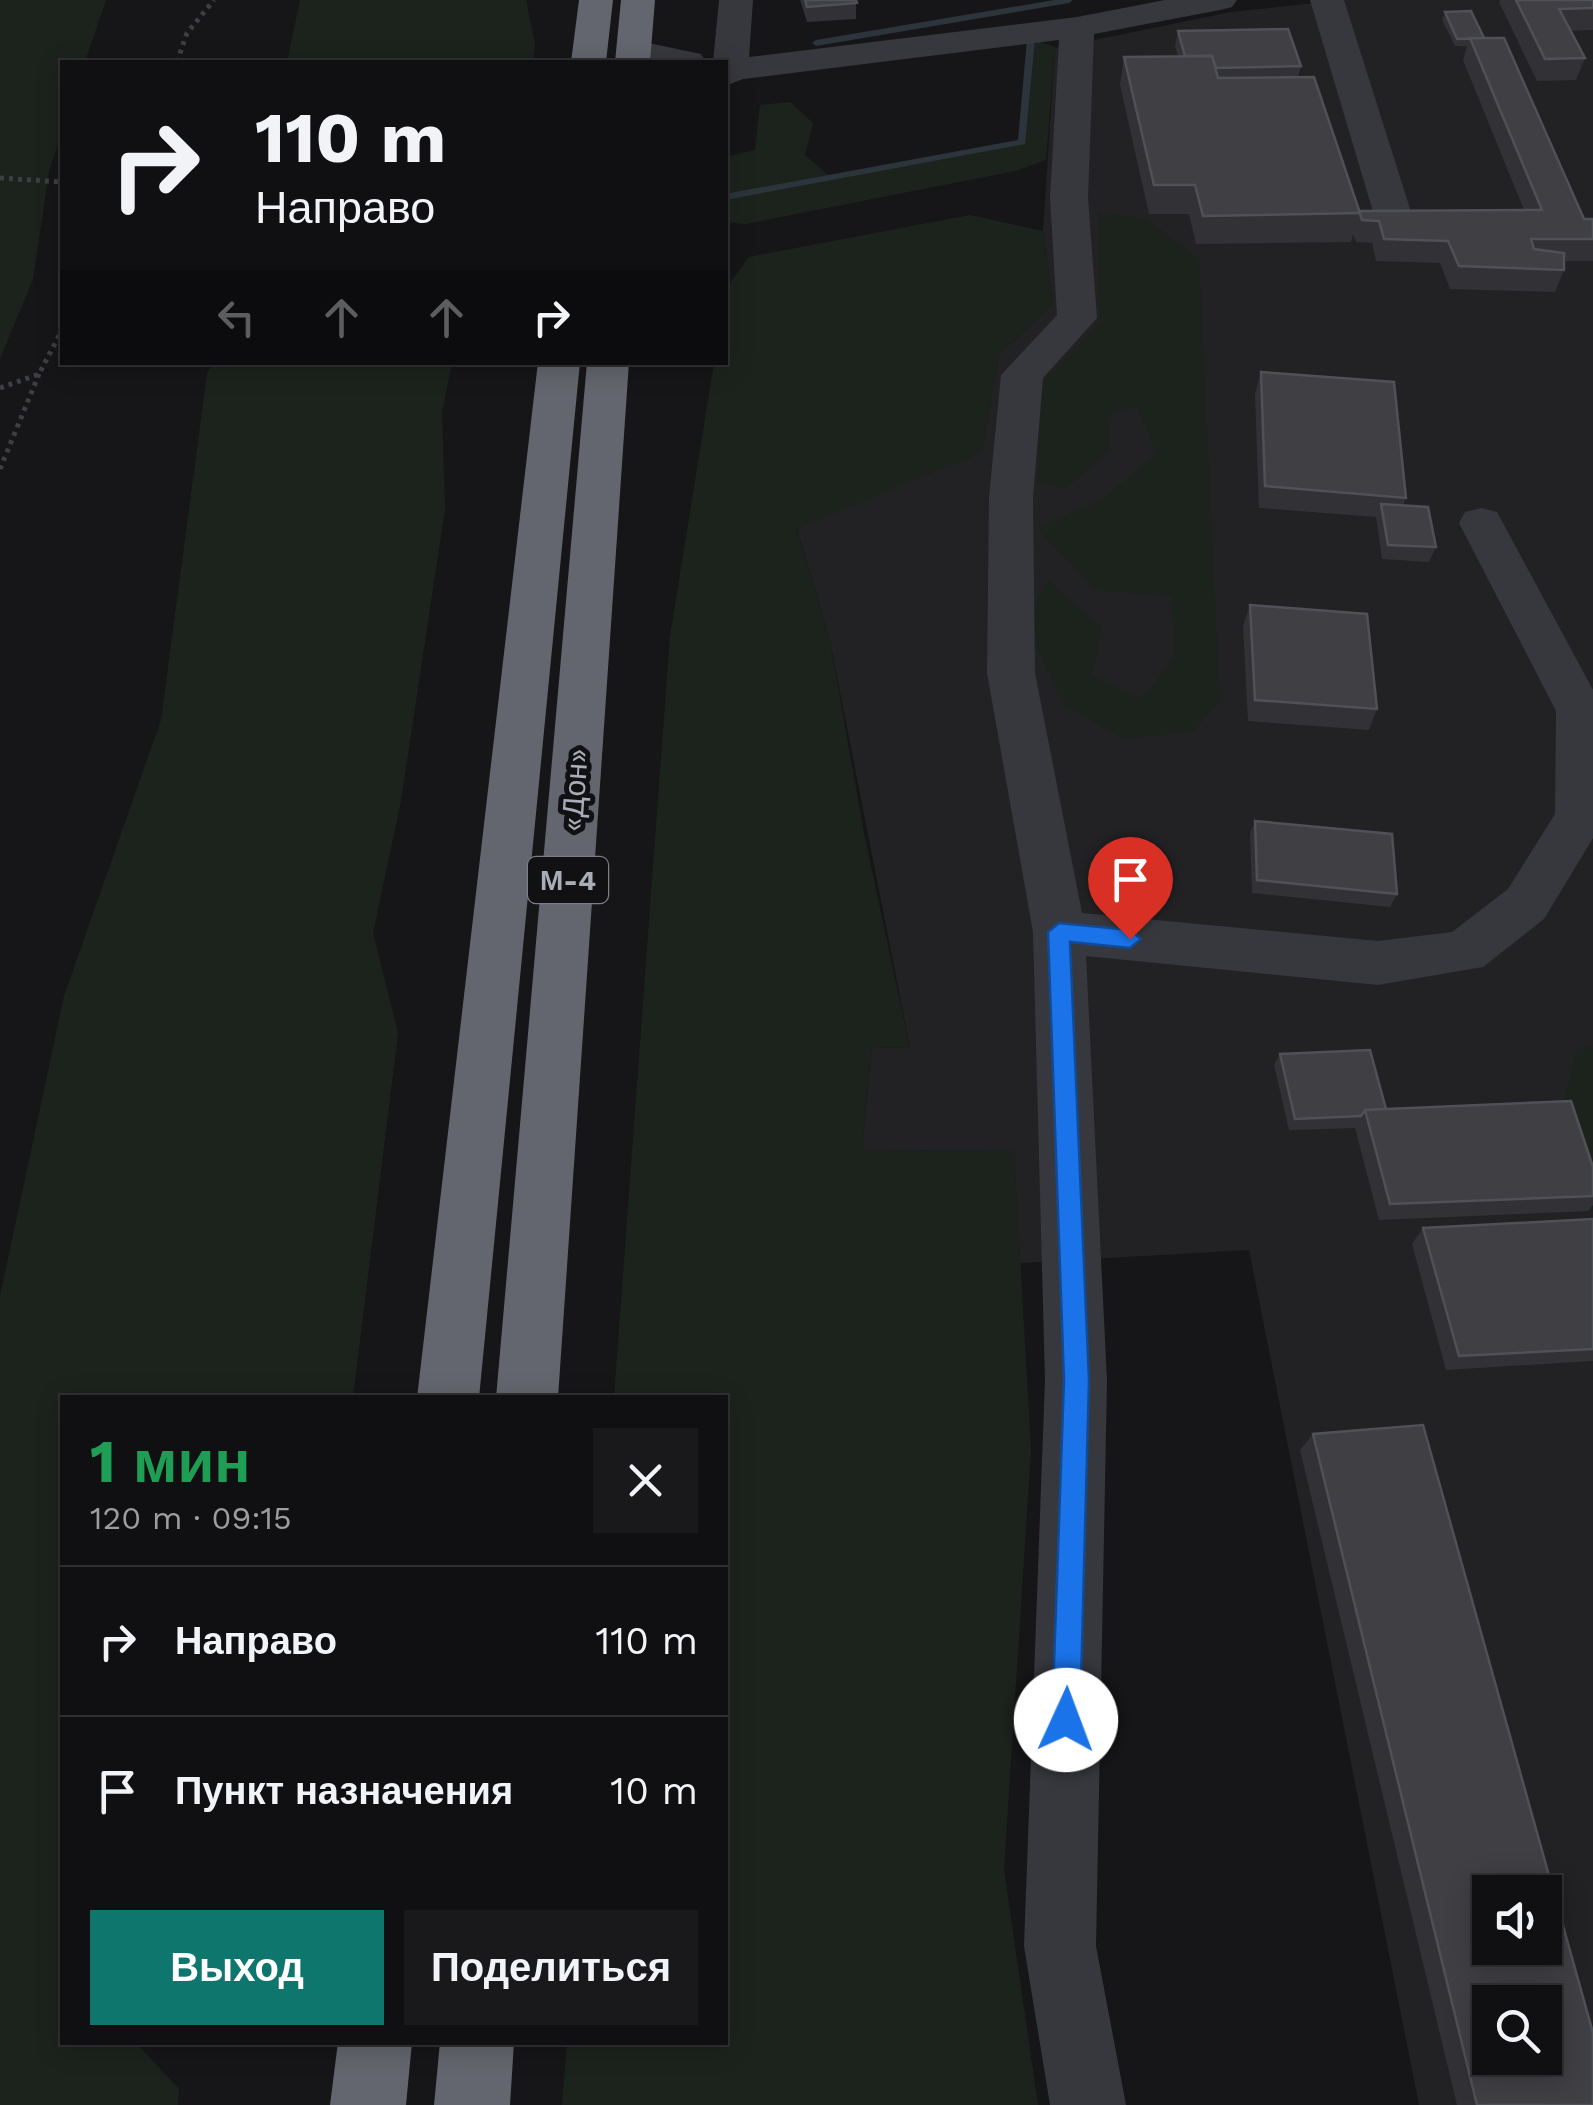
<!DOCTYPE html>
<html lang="ru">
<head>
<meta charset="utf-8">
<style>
	body { margin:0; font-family:"Work Sans",sans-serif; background:#19191b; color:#f1f3f6; height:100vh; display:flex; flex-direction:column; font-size:38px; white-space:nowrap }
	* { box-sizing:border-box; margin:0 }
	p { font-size:32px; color:#9c9d9f }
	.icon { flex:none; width:55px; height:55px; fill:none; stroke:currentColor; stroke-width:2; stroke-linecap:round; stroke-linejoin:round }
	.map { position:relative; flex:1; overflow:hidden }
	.panel { position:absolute; left:60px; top:1395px; width:668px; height:650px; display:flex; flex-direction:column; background:#101012; border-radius:0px; box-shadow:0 5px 25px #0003,0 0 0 2px #303032 }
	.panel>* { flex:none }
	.hud { position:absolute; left:60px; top:60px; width:668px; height:305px; border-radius:0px; box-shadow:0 5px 25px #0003,0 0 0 2px #303032; background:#101012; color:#f1f3f6; overflow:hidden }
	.controls { position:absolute; left:1472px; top:1875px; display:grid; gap:20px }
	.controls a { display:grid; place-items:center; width:90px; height:90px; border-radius:0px; background:#101012; box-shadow:0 5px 25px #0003,0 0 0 2px #303032; font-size:50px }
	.pin { position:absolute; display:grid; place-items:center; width:85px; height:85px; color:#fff; margin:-102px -42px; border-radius:50% 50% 50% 0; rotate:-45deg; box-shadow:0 0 10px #0007 }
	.pin .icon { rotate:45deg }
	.me { position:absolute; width:110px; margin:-55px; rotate:2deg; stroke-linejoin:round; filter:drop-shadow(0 0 8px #0008) }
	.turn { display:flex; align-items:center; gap:35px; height:210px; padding:0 30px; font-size:45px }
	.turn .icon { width:130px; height:130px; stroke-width:2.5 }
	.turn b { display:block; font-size:70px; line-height:85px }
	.lanes { display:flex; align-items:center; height:95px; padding:0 30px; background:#0003; justify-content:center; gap:50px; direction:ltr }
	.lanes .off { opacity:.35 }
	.round { display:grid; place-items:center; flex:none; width:105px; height:105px; border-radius:0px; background:#19191b }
	.headline { display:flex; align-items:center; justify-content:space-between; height:170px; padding:0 30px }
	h1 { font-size:60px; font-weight:700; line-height:75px; color:#1e9e55 }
	.button { display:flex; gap:20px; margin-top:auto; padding:20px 30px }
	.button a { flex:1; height:115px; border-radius:0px; background:#0f766e; color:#fff; font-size:40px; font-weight:700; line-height:115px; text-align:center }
	.button a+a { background:#19191b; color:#f1f3f6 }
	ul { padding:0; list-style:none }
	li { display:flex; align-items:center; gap:30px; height:150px; padding:0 30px; border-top:2px solid #303032 }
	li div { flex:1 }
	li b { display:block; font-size:38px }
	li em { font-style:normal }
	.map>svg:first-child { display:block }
	.built { fill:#222225; fill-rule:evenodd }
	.green { fill:#1c231d }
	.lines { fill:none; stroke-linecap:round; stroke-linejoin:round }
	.stream { fill:#2c353c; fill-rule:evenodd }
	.path { stroke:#3d3f44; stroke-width:5; stroke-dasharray:4 5; stroke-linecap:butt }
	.minor { fill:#37383d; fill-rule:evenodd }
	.highway { fill:#63666e; fill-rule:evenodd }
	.wall { fill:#323236 }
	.building { fill:#3f3f44; stroke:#4f5156; stroke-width:2.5; fill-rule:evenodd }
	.route { fill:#1a73e8; stroke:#114b97; stroke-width:2.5 }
	.labels { text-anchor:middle; stroke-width:10; stroke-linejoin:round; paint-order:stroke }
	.shield { fill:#111113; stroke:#7b7e86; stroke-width:2.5 }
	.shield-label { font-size:28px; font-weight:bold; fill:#a8adb8 }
	.street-label { font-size:30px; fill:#a8adb8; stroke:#111113 }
</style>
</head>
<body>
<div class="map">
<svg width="1593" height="2105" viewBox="0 0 1593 2105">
	<rect width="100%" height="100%" fill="#161618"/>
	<path class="built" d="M 1344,0 L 1593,0 L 1593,2105 L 1419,2105 L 1249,1250 L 1020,1263 L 1014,1151 L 862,1150 L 872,1047 L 910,1048 L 830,641 L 797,528 L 982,452 L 999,354 L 1053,304 L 1043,231 L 1055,48 L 1231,12 ZM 1490,1892 L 1545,1892 L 1545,1948 L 1490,1948 ZM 1490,2002 L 1545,2002 L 1545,2058 L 1490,2058 Z"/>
	<path class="green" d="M 0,0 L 106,0 L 85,62 L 62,62 L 62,131 L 49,172 L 33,279 L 0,359 Z
		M 300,0 L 526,0 L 535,44 L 533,62 L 287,62 Z
		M 1031,39 L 1055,47 L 1046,160 L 1015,171 L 746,224 L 725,222 L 725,157 L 755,150 L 760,105 L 790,102 L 813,123 L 805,155 L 833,179 L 1022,142 Z
		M 1098,212 L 1147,219 L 1199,259 L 1220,702 L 1192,732 L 1124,739 L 1063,705 L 1025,622 L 1048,580 L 1102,628 L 1092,676 L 1143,698 L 1175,656 L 1171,596 L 1094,590 L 1037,528 L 1106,496 L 1157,453 L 1137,407 L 1108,415 L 1110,451 L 1065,489 L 1037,482 L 1043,381 L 1100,323 Z
		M 970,215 L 1043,231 L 1053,304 L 999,354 L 982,452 L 797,529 L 830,641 L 864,833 L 910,1048 L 872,1047 L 862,1150 L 1014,1151 L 1031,1450 L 1004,1869 L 1038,2105 L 562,2105 L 567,2043 L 725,2042 L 725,1398 L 614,1397 L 670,636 L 714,363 L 725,362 L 726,288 L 749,257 Z
		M 213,362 L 452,363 L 442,412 L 445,509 L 401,801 L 373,933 L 398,1033 L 353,1397 L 62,1398 L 62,2042 L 136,2043 L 179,2089 L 178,2105 L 0,2105 L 0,1296 L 64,996 L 161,720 L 207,374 Z
		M 1593,1045 L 1593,1210 L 1588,1211 L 1558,1118 L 1578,1048 Z"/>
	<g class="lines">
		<path class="stream" d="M 1054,0 L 1073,0 L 1069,3 L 816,46 L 812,43 L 816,40 Z
			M 1031,36 L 1035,39 L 1025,144 L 725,200 L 725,194 L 1018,140 L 1027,39 Z"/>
		<path class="path" d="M 177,62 L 187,33 L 214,0
			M 0,178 L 62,182
			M 0,388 L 39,374 L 62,330
			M 0,469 L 39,374"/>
		<path class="minor" d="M 719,0 L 753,0 L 749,57 L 1077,17 L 1165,0 L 1237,0 L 1232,7 L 1220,10 L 1094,34 L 1088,198 L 1097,318 L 1043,378 L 1033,497 L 1035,673 L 1082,913 L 1378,941 L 1452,932 L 1508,889 L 1555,814 L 1556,711 L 1459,523 L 1465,512 L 1481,508 L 1497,512 L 1593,690 L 1593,838 L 1544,919 L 1483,967 L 1378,985 L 1086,956 L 1107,1380 L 1096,1946 L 1126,2105 L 1050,2105 L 1024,1946 L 1045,1380 L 1033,932 L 987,673 L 989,497 L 1001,375 L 1057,315 L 1050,198 L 1059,40 L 743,79 L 725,86 L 725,62 L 713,62 Z
			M 1310,0 L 1344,0 L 1412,215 L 1407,223 L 1379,223 L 1374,215 Z
			M 634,40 L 701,54 L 706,62 L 622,58 L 616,51 L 622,44 Z"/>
		<path class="highway" d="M 579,0 L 613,0 L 606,62 L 571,62 Z
			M 621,0 L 655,0 L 650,62 L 615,62 Z
			M 538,362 L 580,362 L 479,1398 L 417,1398 Z
			M 587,362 L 629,362 L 558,1398 L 496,1398 Z
			M 338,2042 L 412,2042 L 406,2105 L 330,2105 Z
			M 440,2042 L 514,2042 L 510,2105 L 434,2105 Z"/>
	</g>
	<path class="wall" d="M 800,0 L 856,0 L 856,19 L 807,22 Z
		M 1500,0 L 1593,0 L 1593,30 L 1570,31 L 1585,58 L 1576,80 L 1537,81 L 1499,2 Z
		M 1445,12 L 1483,38 L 1584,219 L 1593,219 L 1593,261 L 1564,261 L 1564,270 L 1555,292 L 1450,289 L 1440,263 L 1376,261 L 1372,243 L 1356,242 L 1353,234 L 1351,242 L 1196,244 L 1189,214 L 1149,214 L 1120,85 L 1124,57 L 1178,56 L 1175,46 L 1178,31 L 1301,66 L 1298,77 L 1359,212 L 1524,210 L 1463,60 L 1467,46 L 1455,46 L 1442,20 Z
		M 1261,372 L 1406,498 L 1403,505 L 1436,547 L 1429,562 L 1382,559 L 1376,517 L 1259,508 L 1255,394 Z
		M 1250,605 L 1377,709 L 1369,730 L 1248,721 L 1243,626 Z
		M 1255,821 L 1397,894 L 1390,907 L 1252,893 L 1250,834 Z
		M 1280,1054 L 1386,1109 L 1593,1167 L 1593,1205 L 1588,1211 L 1379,1220 L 1355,1128 L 1289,1130 L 1274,1065 Z
		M 1593,1219 L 1593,1361 L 1446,1370 L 1412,1244 L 1423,1228 Z
		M 1313,1434 L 1593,2105 L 1457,2105 L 1300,1450 Z"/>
	<path class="building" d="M 805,0 L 856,0 L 857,3 L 807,7 Z
		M 1516,0 L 1593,0 L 1593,8 L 1559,9 L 1585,58 L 1545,59 Z
		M 1471,11 L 1484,38 L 1457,39 L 1445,12 Z
		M 1288,29 L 1301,66 L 1216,68 L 1212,56 L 1185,56 L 1178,31 Z
		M 1470,38 L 1504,38 L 1584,219 L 1593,219 L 1593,239 L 1531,239 L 1534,249 L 1564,253 L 1564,270 L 1459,266 L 1448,241 L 1384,239 L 1379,221 L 1362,220 L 1359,211 L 1542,210 Z
		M 1212,56 L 1218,78 L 1314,77 L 1360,213 L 1203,216 L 1195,185 L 1154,185 L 1124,57 Z
		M 1261,372 L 1394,382 L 1406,498 L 1265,486 Z
		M 1381,504 L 1428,507 L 1436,547 L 1388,545 Z
		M 1250,605 L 1367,614 L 1377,709 L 1255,700 Z
		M 1255,821 L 1392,834 L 1397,894 L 1257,880 Z
		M 1370,1050 L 1386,1109 L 1365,1110 L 1361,1116 L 1295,1119 L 1280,1054 Z
		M 1571,1101 L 1593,1167 L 1593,1196 L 1390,1204 L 1365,1110 Z
		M 1593,1219 L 1593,1349 L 1459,1356 L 1423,1228 Z
		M 1423,1425 L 1593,2033 L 1593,2105 L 1477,2105 L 1313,1434 ZM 1490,1892 L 1545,1892 L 1545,1948 L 1490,1948 ZM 1490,2002 L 1545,2002 L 1545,2058 L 1490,2058 Z"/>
	<path class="route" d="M 1059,923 L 1130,930 L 1141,939 L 1130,948 L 1070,942 L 1089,1380 L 1080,1720 L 1076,1729 L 1066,1734 L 1056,1729 L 1052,1720 L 1064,1380 L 1048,932 Z"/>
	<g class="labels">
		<rect class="shield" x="528" y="857" width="80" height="46" rx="8"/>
		<g class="shield-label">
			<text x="568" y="890">М-4</text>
		</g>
		<g class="street-label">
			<text transform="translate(575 790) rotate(-86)" y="10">«Дон»</text>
		</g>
	</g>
</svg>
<div class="controls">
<a><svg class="icon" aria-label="sound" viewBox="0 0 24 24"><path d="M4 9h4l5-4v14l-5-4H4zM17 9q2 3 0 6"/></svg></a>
<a><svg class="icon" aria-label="search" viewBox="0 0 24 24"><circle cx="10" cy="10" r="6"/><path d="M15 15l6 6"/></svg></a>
</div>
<div class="pin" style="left:1130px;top:939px;background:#d93025"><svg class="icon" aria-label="arrive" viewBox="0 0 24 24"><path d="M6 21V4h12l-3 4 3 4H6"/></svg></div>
<svg class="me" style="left:1066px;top:1720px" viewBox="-20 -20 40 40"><circle r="19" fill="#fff"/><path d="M0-13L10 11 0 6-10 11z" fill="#1a73e8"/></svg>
<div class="hud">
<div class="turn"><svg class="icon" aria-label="right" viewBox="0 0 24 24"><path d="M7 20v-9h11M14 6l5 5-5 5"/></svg><div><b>110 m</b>Направо</div></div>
<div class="lanes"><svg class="icon off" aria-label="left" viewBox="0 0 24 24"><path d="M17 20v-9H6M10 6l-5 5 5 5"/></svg><svg class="icon off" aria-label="ahead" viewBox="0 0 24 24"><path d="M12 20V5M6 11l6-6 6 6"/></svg><svg class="icon off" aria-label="ahead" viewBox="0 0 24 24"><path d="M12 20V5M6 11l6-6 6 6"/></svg><svg class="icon" aria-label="right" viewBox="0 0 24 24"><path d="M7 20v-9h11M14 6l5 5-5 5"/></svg></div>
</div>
<section class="panel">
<div class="headline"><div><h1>1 мин</h1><p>120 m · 09:15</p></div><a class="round"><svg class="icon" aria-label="close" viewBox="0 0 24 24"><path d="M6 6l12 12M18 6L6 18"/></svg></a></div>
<ul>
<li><svg class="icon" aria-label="right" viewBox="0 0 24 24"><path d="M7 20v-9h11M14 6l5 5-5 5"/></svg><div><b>Направо</b></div><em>110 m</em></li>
<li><svg class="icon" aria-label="arrive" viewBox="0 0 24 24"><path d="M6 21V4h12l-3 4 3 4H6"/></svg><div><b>Пункт назначения</b></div><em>10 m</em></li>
</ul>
<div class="button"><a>Выход</a><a>Поделиться</a></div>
</section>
</div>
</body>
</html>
